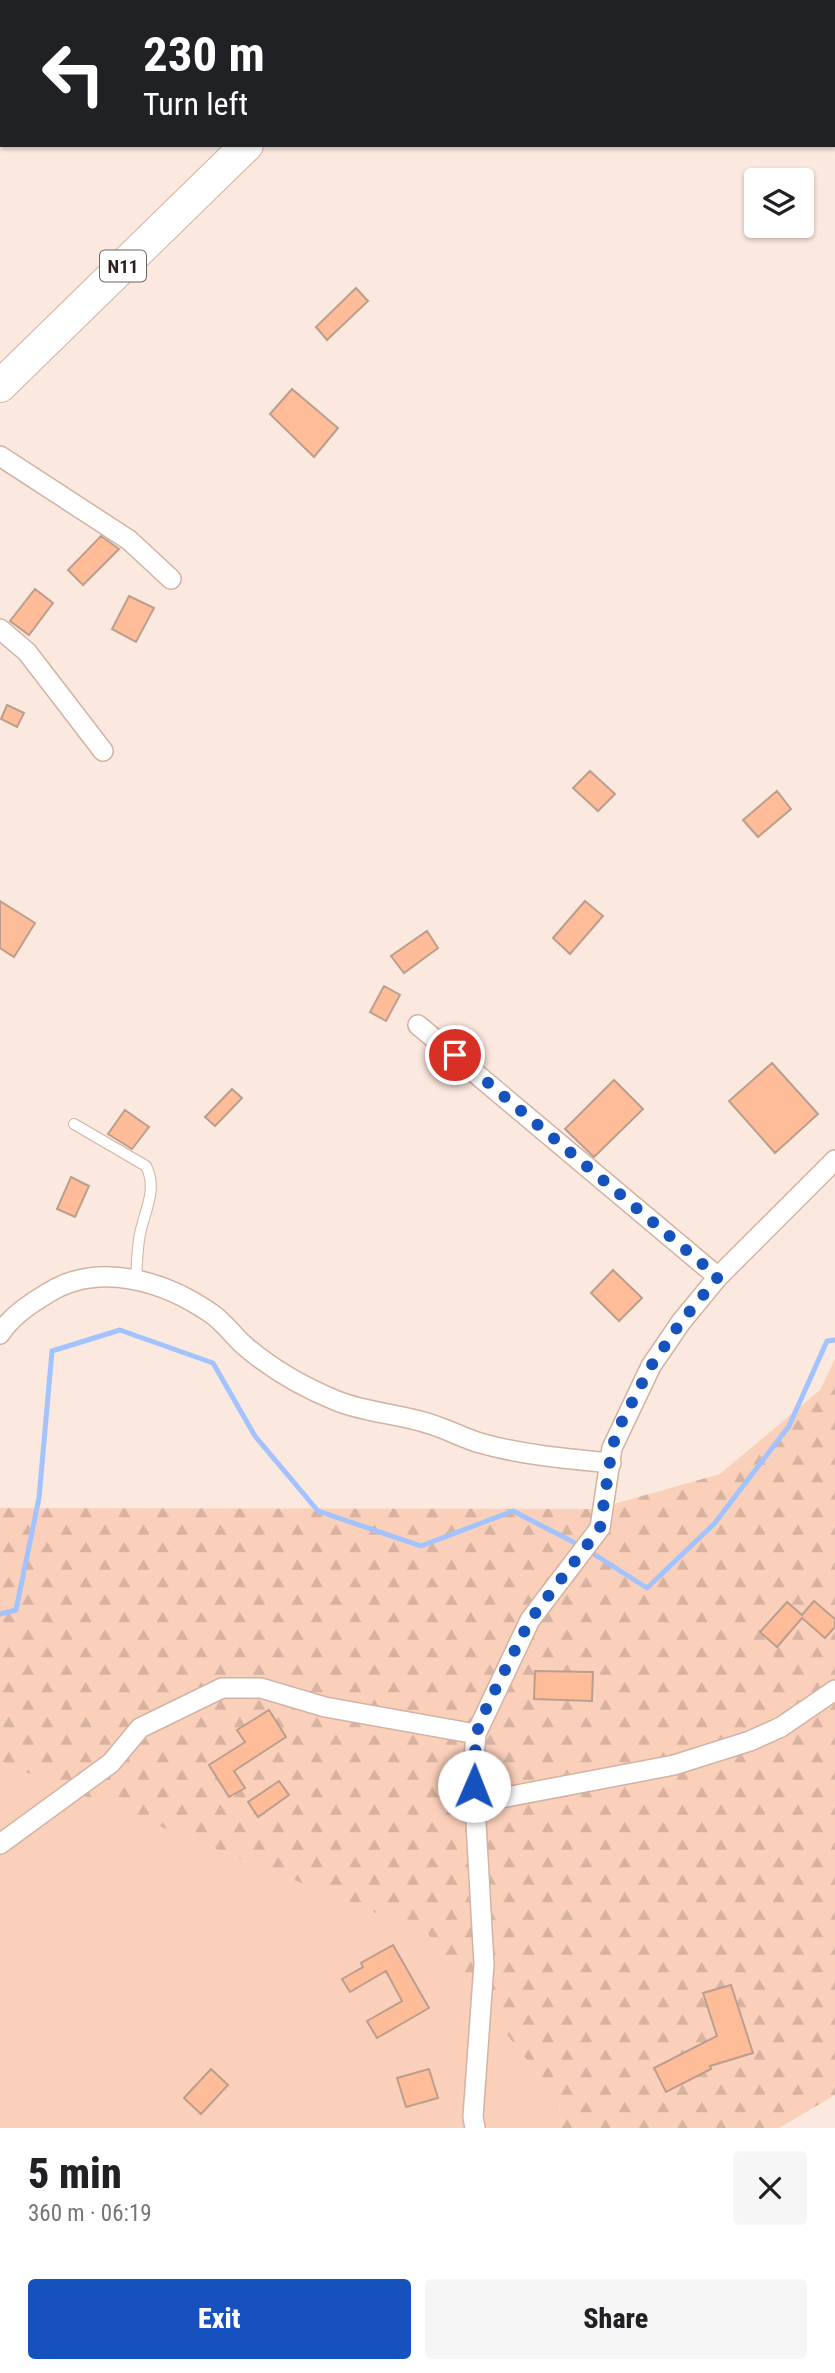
<!DOCTYPE html>
<html lang="en">
<head>
<meta charset="utf-8">
<style>
	body { margin:0; font-family:"Roboto Condensed",sans-serif; background:#f6f6f6; color:#202124; height:100vh; display:flex; flex-direction:column; font-size:26px; white-space:nowrap }
	* { box-sizing:border-box; margin:0 }
	p { font-size:23px; color:#757577 }
	.icon { flex:none; width:38px; height:38px; fill:none; stroke:currentColor; stroke-width:2; stroke-linecap:round; stroke-linejoin:round }
	.map { position:relative; height:2128px; overflow:hidden }
	.details { display:flex; flex-direction:column; background:#fff; flex:1 }
	.details>* { flex:none }
	.hud { position:absolute; left:0px; top:0px; width:836px; height:147px; box-shadow:0 2px 5px #0004; background:#202124; color:#fff; overflow:hidden }
	.buttons { position:absolute; left:744px; top:168px; display:grid; gap:14px }
	.buttons a { display:grid; place-items:center; width:70px; height:70px; border-radius:7px; background:#fff; box-shadow:0 2px 5px #0004; font-size:35px }
	.pin { position:absolute; display:grid; place-items:center; width:60px; height:60px; color:#fff; margin:-30px; border:4px solid #fff; border-radius:50%; box-shadow:0 2px 7px #0007 }
	.me { position:absolute; width:77px; margin:-38px; rotate:1deg; stroke-linejoin:round; filter:drop-shadow(0 0 5px #0008) }
	.turn { display:flex; align-items:center; gap:24px; height:147px; padding:0 28px; font-size:32px }
	.turn .icon { width:91px; height:91px; stroke-width:2.5 }
	.turn b { display:block; font-size:49px; line-height:60px }
	.round { display:grid; place-items:center; flex:none; width:74px; height:74px; border-radius:7px; background:#f6f6f6 }
	.summary { display:flex; align-items:center; justify-content:space-between; height:119px; padding:0 28px }
	h1 { font-size:42px; font-weight:800; line-height:52px }
	.button { display:flex; gap:14px; margin-top:auto; padding:14px 28px }
	.button a { flex:1; height:80px; border-radius:7px; background:#1652bd; color:#fff; font-size:28px; font-weight:800; line-height:80px; text-align:center }
	.button a+a { background:#f6f6f6; color:#202124 }
	.map>svg:first-child { display:block }
	.green { fill:#fbd0bb }
	.forest { fill:url(#forest-firs) }
	.lines { fill:none; stroke-linecap:round; stroke-linejoin:round }
	.stream { stroke:#a2c3fe; stroke-width:5 }
	.building { fill:#ffbc99; stroke:#bc9e8e; stroke-width:2 }
	.service-casing { stroke:#d2b3a3; stroke-width:12 }
	.minor-casing { stroke:#d2b3a3; stroke-width:22 }
	.trunk-casing { stroke:#d2b3a3; stroke-width:34 }
	.service { stroke:#fff; stroke-width:10 }
	.minor { stroke:#fff; stroke-width:19 }
	.trunk { stroke:#fff; stroke-width:32 }
	.route { stroke:#1652bd; stroke-width:12; stroke-dasharray:0 21.6 }
	.labels { text-anchor:middle; stroke-width:6; stroke-linejoin:round; paint-order:stroke }
	.shield { fill:#fff; stroke:#6d6460; stroke-width:2 }
	.shield-label { font-size:19px; font-weight:bold; fill:#2e221c }
</style>
</head>
<body>
<div class="map">
<svg width="835" height="2128" viewBox="0 0 835 2128">
	<defs>
		<pattern id="forest-firs" width="22" height="20" patternUnits="userSpaceOnUse" patternTransform="scale(1.75)"><rect width="22" height="20" fill="#fbd0bb"/><path d="M5 1l3.5 6h-7zM16 11l3.5 6h-7z" fill="#d7b2a0"/></pattern>
	</defs>
	<rect width="100%" height="100%" fill="#fbe8de"/>
	<path class="green" d="M 0,1762 L 428,1934 L 559,2101 L 561,2128 L 0,2128 Z"/>
	<path class="forest" d="M 835,1359 L 835,2095 L 779,2128 L 561,2128 L 559,2101 L 428,1934 L 0,1762 L 0,1508 L 596,1509 L 720,1474 L 820,1390 Z"/>
	<g class="lines">
		<path class="stream" d="M 589,1551 L 647,1588 L 714,1524 L 789,1426 L 827,1341 L 835,1340
			M 0,1614 L 16,1610 L 39,1498 L 52,1351 L 120,1330 L 213,1363 L 255,1436 L 318,1511 L 421,1546 L 513,1511 L 581,1546"/>
	</g>
	<path class="building" d="M 356,288 L 368,301 L 327,340 L 316,327 Z
		M 292,389 L 338,428 L 314,457 L 270,414 Z
		M 101,536 L 119,549 L 83,585 L 68,570 Z
		M 35,589 L 53,603 L 29,635 L 10,621 Z
		M 129,596 L 154,608 L 136,642 L 112,629 Z
		M 7,705 L 24,713 L 17,727 L 1,719 Z
		M 590,771 L 615,794 L 598,811 L 573,788 Z
		M 777,791 L 791,809 L 758,837 L 743,820 Z
		M 0,901 L 35,923 L 14,957 L 0,948 Z
		M 585,901 L 603,916 L 570,954 L 553,938 Z
		M 427,931 L 438,948 L 404,973 L 391,956 Z
		M 384,986 L 400,995 L 386,1021 L 370,1012 Z
		M 772,1063 L 818,1114 L 775,1153 L 729,1101 Z
		M 614,1080 L 643,1109 L 594,1157 L 565,1129 Z
		M 232,1089 L 242,1098 L 215,1126 L 205,1117 Z
		M 125,1110 L 149,1127 L 132,1149 L 108,1134 Z
		M 71,1177 L 89,1186 L 75,1217 L 57,1209 Z
		M 613,1270 L 642,1298 L 619,1321 L 591,1293 Z
		M 814,1601 L 835,1619 L 835,1627 L 825,1638 L 802,1618 L 777,1647 L 760,1632 L 787,1602 L 802,1615 Z
		M 535,1671 L 593,1672 L 592,1701 L 534,1699 Z
		M 269,1710 L 286,1737 L 234,1771 L 245,1788 L 229,1797 L 209,1765 L 245,1742 L 237,1730 Z
		M 279,1781 L 289,1795 L 258,1817 L 248,1802 Z
		M 393,1945 L 429,2008 L 377,2038 L 367,2021 L 402,2001 L 386,1971 L 350,1992 L 342,1979 L 363,1967 L 361,1963 Z
		M 731,1985 L 753,2053 L 710,2066 L 711,2069 L 666,2092 L 654,2068 L 717,2036 L 703,1993 Z
		M 211,2069 L 228,2085 L 201,2114 L 184,2098 Z
		M 429,2069 L 438,2098 L 406,2107 L 397,2078 Z"/>
	<g class="lines">
		<g class="service-casing">
			<path id="service" d="M 74,1124 L 146,1166 C 159,1192 142,1214 139,1240 C 137,1253 137,1266 136,1279"/>
		</g>
		<g class="minor-casing">
			<path id="minor" d="M 0,456 L 129,540 L 171,579
				M 0,629 L 27,652 L 103,751
				M 418,1025 L 718,1277
				M 0,1334 C 10,1317 31,1303 48,1293 C 99,1261 165,1281 212,1314 C 225,1323 234,1337 246,1347 C 273,1370 305,1388 337,1401 C 368,1413 400,1414 430,1424 C 447,1429 463,1438 480,1443 C 522,1455 568,1459 611,1463
				M 475,1803 L 674,1765 L 750,1741 L 781,1727 L 835,1690
				M 0,1844 L 111,1763 L 140,1728 L 222,1688 L 261,1688 L 325,1707 L 476,1734
				M 475,2128 L 473,2117 L 484,1964 L 473,1770 L 476,1734 L 530,1620 L 600,1528 L 612,1448 L 651,1366 L 681,1322 L 718,1277 L 835,1160"/>
		</g>
		<g class="trunk-casing">
			<path id="trunk" d="M 398,2 L 400,0
				M 0,386 L 247,145"/>
		</g>
		<use href="#service" class="service"/>
		<use href="#minor" class="minor"/>
		<use href="#trunk" class="trunk"/>
	</g>
	<g class="lines">
		<path class="route" d="M 455,1055 L 718,1277 L 681,1322 L 651,1366 L 618,1429 L 612,1448 L 600,1528 L 530,1620 L 488,1704 L 476,1734 L 474,1786"/>
	</g>
	<g class="labels">
		<rect class="shield" x="100" y="250.5" width="46" height="31" rx="5"/>
		<g class="shield-label">
			<text x="123" y="273">N11</text>
		</g>
	</g>
</svg>
<div class="buttons">
<a><svg class="icon" aria-label="layers" viewBox="0 0 24 24"><path d="M12 4l9 5-9 5-9-5zM3 14l9 5 9-5"/></svg></a>
</div>
<div class="pin" style="left:455px;top:1055px;background:#d93025"><svg class="icon" aria-label="arrive" viewBox="0 0 24 24"><path d="M6 21V4h12l-3 4 3 4H6"/></svg></div>
<svg class="me" style="left:474px;top:1786px" viewBox="-20 -20 40 40"><circle r="19" fill="#fff"/><path d="M0-13L10 11 0 6-10 11z" fill="#1652bd"/></svg>
<div class="hud">
<div class="turn"><svg class="icon" aria-label="left" viewBox="0 0 24 24"><path d="M17 20v-9H6M10 6l-5 5 5 5"/></svg><div><b>230 m</b>Turn left</div></div>
</div>
</div>
<section class="details">
<div class="summary"><div><h1>5 min</h1><p>360 m · 06:19</p></div><a class="round"><svg class="icon" aria-label="close" viewBox="0 0 24 24"><path d="M6 6l12 12M18 6L6 18"/></svg></a></div>
<div class="button"><a>Exit</a><a>Share</a></div>
</section>
</body>
</html>
